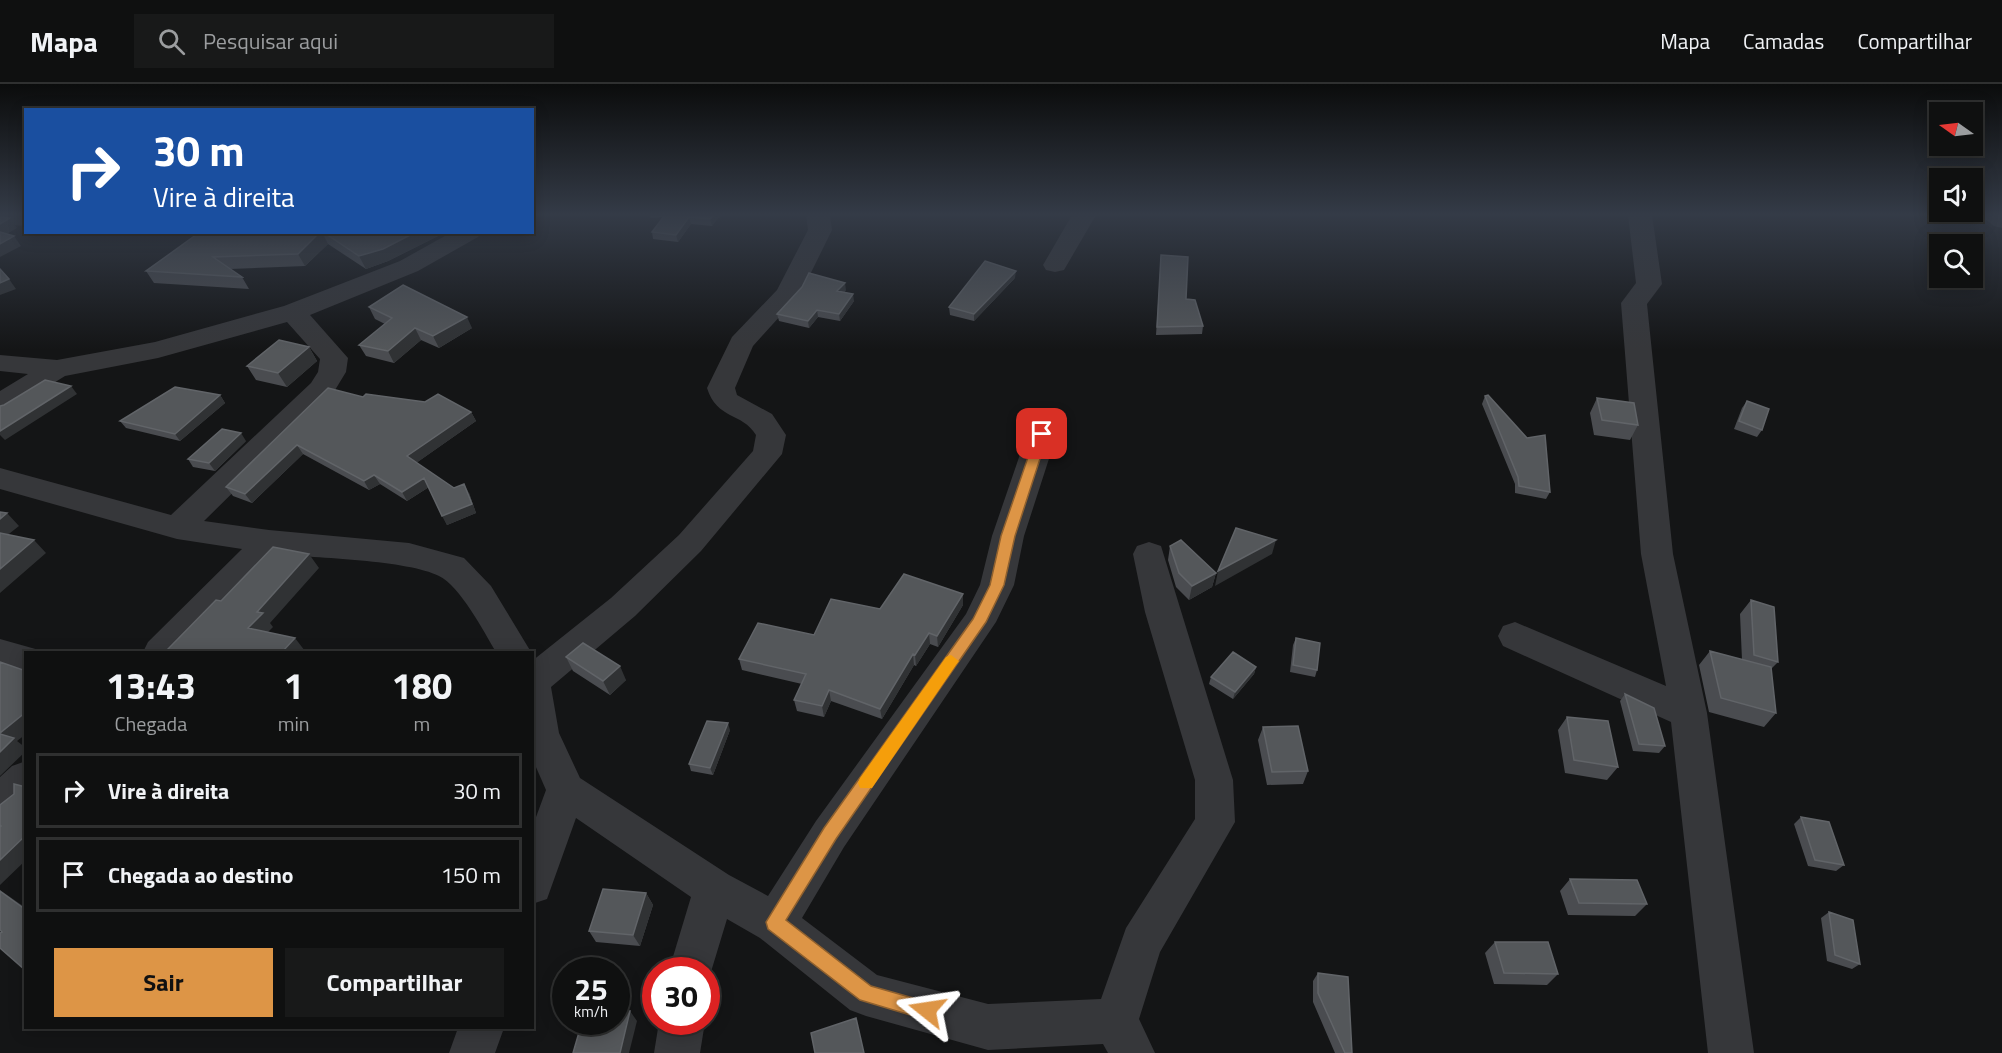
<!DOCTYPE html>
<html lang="pt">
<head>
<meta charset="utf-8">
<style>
	body { margin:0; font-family:"Titillium Web",sans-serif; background:#181919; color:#f1f3f6; height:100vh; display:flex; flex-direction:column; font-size:22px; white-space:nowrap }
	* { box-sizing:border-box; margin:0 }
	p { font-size:20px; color:#9b9d9f }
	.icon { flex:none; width:33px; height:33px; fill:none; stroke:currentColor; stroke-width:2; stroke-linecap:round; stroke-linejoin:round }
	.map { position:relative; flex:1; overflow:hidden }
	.details { position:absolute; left:24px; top:567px; width:510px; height:378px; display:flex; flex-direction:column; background:#0f1010; border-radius:0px; box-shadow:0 3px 15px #0003,0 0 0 2px #2f3030 }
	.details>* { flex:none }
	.top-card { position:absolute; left:24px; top:24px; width:510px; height:126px; border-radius:0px; box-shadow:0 3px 15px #0003,0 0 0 2px #2f3030; background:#1a4fa0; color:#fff; overflow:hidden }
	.needle { width:39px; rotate:284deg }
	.controls { position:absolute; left:1929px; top:18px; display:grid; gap:12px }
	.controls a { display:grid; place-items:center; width:54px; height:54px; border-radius:0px; background:#0f1010; box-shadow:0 3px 15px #0003,0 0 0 2px #2f3030; font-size:30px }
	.speed { position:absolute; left:552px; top:873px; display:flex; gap:12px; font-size:30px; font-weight:700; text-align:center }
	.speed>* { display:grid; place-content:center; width:78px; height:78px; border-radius:50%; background:#0f1010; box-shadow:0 3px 15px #0003,0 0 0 2px #2f3030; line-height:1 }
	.speed small { font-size:15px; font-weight:400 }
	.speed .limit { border:9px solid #d22; background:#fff; color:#111 }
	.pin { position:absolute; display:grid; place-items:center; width:51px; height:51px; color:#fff; margin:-26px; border-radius:12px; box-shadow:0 3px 9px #0006 }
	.me { position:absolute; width:66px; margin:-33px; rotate:285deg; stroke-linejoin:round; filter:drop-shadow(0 0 4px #0008) }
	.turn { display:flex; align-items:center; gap:21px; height:126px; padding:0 30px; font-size:27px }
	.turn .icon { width:78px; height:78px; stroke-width:2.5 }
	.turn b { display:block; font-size:42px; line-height:51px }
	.eta { display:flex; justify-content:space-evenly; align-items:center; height:102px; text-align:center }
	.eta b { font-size:36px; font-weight:700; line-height:42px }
	.action { display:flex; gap:12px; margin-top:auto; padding:12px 30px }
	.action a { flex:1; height:69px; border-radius:0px; background:#dd9546; color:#111; font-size:24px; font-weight:700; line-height:69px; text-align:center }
	.action a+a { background:#181919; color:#f1f3f6 }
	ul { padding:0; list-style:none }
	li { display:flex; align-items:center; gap:18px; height:75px; margin:0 12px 9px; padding:0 18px; border:3px solid #2f3030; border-radius:0px }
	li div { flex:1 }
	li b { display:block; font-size:22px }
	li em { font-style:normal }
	header { display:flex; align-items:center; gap:36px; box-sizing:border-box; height:84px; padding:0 30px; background:#0f1010; border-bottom:2px solid #2f3030 }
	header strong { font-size:28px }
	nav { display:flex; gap:33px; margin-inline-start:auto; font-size:21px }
	.search { width:420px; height:54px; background:#181919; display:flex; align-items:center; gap:15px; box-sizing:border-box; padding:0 21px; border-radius:0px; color:#9b9d9f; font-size:22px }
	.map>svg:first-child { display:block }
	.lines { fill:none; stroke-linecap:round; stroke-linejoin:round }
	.minor { fill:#36373a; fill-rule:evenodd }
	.wall { fill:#4a4c50 }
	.shaded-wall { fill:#303234 }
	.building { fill:#54575a; stroke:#616468; stroke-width:1.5 }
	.route { fill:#dd9546; stroke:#90612e; stroke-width:1.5 }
	.slow { fill:#f59e0b }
</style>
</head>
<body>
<header>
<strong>Mapa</strong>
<div class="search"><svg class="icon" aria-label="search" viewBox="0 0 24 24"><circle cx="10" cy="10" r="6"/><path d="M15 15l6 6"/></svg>Pesquisar aqui</div>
<nav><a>Mapa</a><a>Camadas</a><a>Compartilhar</a></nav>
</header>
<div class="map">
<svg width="2002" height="969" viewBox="0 0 2002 969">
	<rect width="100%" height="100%" fill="#141516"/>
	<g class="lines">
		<path class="minor" d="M 0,131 L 26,131 L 26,142 L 0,140 Z
			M 806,131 L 830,131 L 832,146 L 801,209 L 753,262 L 735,304 L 737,311 L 772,330 L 786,351 L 782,370 L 701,467 L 635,532 L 551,603 L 559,649 L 580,694 L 729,791 L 768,812 L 816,737 L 966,530 L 980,501 L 992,452 L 1027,350 L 1032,343 L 1042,340 L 1052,343 L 1057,350 L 1024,452 L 1014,501 L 996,538 L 844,763 L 802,834 L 877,891 L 988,920 L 1101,915 L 1126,844 L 1195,735 L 1195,696 L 1145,528 L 1133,470 L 1137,462 L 1149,458 L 1161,462 L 1233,696 L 1235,738 L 1160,868 L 1139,935 L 1155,969 L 1108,969 L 1103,960 L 988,966 L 866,932 L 850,926 L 760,854 L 727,835 L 707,901 L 706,886 L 669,886 L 691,813 L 576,734 L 547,815 L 532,820 L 532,744 L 546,706 L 532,674 L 532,577 L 611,514 L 679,451 L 753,367 L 756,351 C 742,328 717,336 707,304 L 732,253 L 777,206 L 808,146 Z
			M 1072,131 L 1096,131 L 1064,186 L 1055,188 L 1046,186 L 1043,181 Z
			M 1628,131 L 1652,131 L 1662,200 L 1647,220 L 1673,470 L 1707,629 L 1754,969 L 1708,969 L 1671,638 L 1503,562 L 1498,552 L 1503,542 L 1515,538 L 1666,602 L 1641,470 L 1621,219 L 1636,199 Z
			M 1980,131 L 2002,131 L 2002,144 L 1994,142 Z
			M 452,148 L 482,148 L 478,153 L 418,187 L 310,231 L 348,274 L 346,288 L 332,311 L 204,437 L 269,446 L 409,459 L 464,474 L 491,502 L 531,568 L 496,568 C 484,548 460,502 439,492 C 408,476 316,474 276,470 L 182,568 L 143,568 L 148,558 L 242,465 L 177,455 L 0,405 L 0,384 L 171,431 L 311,299 L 318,288 L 320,275 L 287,238 L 158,274 L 65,292 L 10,326 L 0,329 L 0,307 L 28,290 L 0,287 L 0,271 L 57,276 L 155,258 L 284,222 L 400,177 Z
			M 0,555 L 39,566 L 40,568 L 26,568 L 26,590 L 0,583 Z
			M 26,677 L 26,719 L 14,729 L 0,734 L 0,693 L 12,682 Z
			M 659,938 L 705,938 L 700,969 L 654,969 Z
			M 458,944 L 504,944 L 495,969 L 449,969 Z"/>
	</g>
	<path class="wall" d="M 650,131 L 725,131 L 718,134 L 712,142 L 691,140 L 678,158 L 653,155 L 652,148 L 663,133 L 651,134 Z
		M 200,148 L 446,148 L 388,177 L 366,185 L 328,160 L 305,182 L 230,185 L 242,193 L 249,205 L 154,199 L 146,187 Z
		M 1161,171 L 1186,215 L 1203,242 L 1202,250 L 1156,251 Z
		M 1015,194 L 974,237 L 950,231 L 949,223 Z
		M 846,206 L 844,208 L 854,217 L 840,237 L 818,233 L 809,244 L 779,237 L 777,230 Z
		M 369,223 L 472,244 L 439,264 L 421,256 L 394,279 L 366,272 L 359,261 L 385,240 L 375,235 Z
		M 309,263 L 317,277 L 287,303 L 256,296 L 247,282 Z
		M 220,311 L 225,319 L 180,357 L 126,344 L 120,337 Z
		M 1485,312 L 1550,408 L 1546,415 L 1515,409 L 1515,400 L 1482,320 Z
		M 363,313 L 471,328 L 476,337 L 416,379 L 454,404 L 469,409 L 476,429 L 447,441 L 429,403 L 407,417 L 380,400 L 369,406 L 303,370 L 252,419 L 233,412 L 226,403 Z
		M 1597,314 L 1638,341 L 1630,356 L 1594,351 L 1590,329 Z
		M 1747,317 L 1762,346 L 1757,353 L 1734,345 L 1742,324 Z
		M 246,357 L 215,387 L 193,383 L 188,375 Z
		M 1170,462 L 1216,489 L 1212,503 L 1189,516 L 1176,503 L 1168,476 Z
		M 963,510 L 963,521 L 938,563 L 930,560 L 916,582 L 914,581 L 882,635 L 831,617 L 824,633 L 797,627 L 794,616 L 802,600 L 742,586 L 739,575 L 814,551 L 880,525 Z
		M 1751,516 L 1778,578 L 1771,585 L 1776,629 L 1764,643 L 1709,628 L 1699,581 L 1710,567 L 1742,576 L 1740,530 Z
		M 1296,554 L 1317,586 L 1315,593 L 1290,588 L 1293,561 Z
		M 566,573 L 626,596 L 610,611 L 573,587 Z
		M 1256,583 L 1254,590 L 1233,615 L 1209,600 L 1211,593 Z
		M 1625,610 L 1665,662 L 1659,669 L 1633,667 L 1620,617 Z
		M 1567,633 L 1618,683 L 1607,696 L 1565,689 L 1558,646 Z
		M 1263,643 L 1308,687 L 1303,700 L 1267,701 L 1258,656 Z
		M 730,646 L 713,691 L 691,687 L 689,680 Z
		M 1801,733 L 1844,781 L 1836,787 L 1808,782 L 1794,740 Z
		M 1570,795 L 1647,820 L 1635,832 L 1568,831 L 1560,807 Z
		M 646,809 L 653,821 L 640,862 L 596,858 L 589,847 Z
		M 1829,828 L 1860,880 L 1852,885 L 1827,877 L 1821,834 Z
		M 1495,858 L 1558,890 L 1547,901 L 1494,900 L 1485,869 Z
		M 1318,889 L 1352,969 L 1335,969 L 1313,918 L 1313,897 Z"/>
	<path class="shaded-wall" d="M 714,131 L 725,131 L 718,134 L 712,142 L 710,135 Z
		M 689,133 L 691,140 L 678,158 L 676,151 Z
		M 10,134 L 17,144 L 0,154 L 0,140 Z
		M 320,148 L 322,148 L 328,160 L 305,182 L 298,170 Z
		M 416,148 L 446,148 L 388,177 L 366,185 L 359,172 Z
		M 14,152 L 21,162 L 0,173 L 0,160 Z
		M 1016,187 L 1015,194 L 974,237 L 974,230 Z
		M 9,195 L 16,205 L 0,211 L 0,199 Z
		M 845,199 L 846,206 L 838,214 L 837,207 Z
		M 853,210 L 854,217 L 840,237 L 839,230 Z
		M 817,226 L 818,233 L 809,244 L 808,237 Z
		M 467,233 L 472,244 L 439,264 L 433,252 Z
		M 415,244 L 421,256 L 394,279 L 388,267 Z
		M 309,263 L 317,277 L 287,303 L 278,289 Z
		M 71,302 L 77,310 L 5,356 L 0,351 L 0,347 Z
		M 220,311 L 225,319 L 180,357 L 175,350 Z
		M 471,328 L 476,337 L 412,382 L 407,372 Z
		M 241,349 L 246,357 L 215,387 L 209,379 Z
		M 297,361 L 303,370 L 252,419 L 245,410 Z
		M 374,391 L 380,400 L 369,406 L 364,397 Z
		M 424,394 L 429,403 L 407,417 L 402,408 Z
		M 464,400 L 469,409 L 476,429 L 447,441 L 442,432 Z
		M 7,429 L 19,442 L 0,457 L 0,435 Z
		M 34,456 L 46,469 L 0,509 L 0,485 Z
		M 1276,456 L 1272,470 L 1215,502 L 1218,487 Z
		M 309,470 L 319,484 L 270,539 L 273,543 L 259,557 L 248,544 L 257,528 Z
		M 1216,489 L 1212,503 L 1189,516 L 1192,502 Z
		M 963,510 L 963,521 L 938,563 L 937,552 Z
		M 929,549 L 930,560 L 916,582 L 915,571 Z
		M 295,554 L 305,567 L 304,568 L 282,568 Z
		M 913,570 L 914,581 L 882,635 L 880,625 Z
		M 620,582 L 626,596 L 610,611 L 603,597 Z
		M 1256,583 L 1254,590 L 1233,615 L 1235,608 Z
		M 829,606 L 831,617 L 824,633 L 822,622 Z
		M 26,628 L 26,650 L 17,657 L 26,664 L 26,667 L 0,692 L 0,649 Z
		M 728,639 L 730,646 L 713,691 L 710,684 Z
		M 26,751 L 26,776 L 0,801 L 0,776 Z
		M 0,806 L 26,824 L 26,826 L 0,807 Z
		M 646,809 L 653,821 L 640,862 L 633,851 Z
		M 630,927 L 637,937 L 629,969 L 620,969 Z"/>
	<path class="building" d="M 665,131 L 714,131 L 710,135 L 689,133 L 676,151 L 652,148 Z
		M 0,133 L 10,134 L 0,140 Z
		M 0,148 L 14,152 L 0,160 Z
		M 200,148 L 320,148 L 298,170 L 213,173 L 242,193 L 146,187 Z
		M 323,148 L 416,148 L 383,165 L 359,172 Z
		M 1161,171 L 1188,173 L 1186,215 L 1195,216 L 1203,242 L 1157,243 Z
		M 985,177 L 1016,187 L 974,230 L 949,223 Z
		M 0,185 L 9,195 L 0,199 Z
		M 809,189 L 845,199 L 837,207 L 853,210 L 839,230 L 817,226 L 808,237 L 777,230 L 802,203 Z
		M 403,201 L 467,233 L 433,252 L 415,244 L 388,267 L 359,261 L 392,234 L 369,223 Z
		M 279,256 L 309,263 L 278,289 L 247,282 Z
		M 45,296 L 71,302 L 0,347 L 0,322 L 4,321 Z
		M 175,303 L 220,311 L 175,350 L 120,337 Z
		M 328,304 L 363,313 L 366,310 L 425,318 L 438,310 L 471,328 L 407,372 L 454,404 L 464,400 L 472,420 L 442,432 L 424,394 L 402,408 L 374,391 L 364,397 L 297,361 L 245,410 L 226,403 Z
		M 1488,311 L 1527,354 L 1545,351 L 1550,408 L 1519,402 L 1518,393 L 1485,312 Z
		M 1597,314 L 1634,319 L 1638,341 L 1602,336 Z
		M 1747,317 L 1769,325 L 1762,346 L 1739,337 Z
		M 222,345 L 241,349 L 209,379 L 188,375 Z
		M 0,428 L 7,429 L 0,435 Z
		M 1236,444 L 1276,456 L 1218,487 Z
		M 0,449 L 34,456 L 0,485 Z
		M 1181,456 L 1216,489 L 1192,502 L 1179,489 L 1170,462 Z
		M 273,463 L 309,470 L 257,528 L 263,529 L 248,544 L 295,554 L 282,568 L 176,568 L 167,566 L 216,516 L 221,517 Z
		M 904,490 L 963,510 L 937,552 L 929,549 L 915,571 L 913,570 L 880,625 L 829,606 L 822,622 L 794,616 L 806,590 L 739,575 L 758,539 L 814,551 L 831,515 L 880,525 Z
		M 1751,516 L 1774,523 L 1778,578 L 1754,571 Z
		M 1296,554 L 1320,559 L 1317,586 L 1293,581 Z
		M 583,559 L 620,582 L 603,597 L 566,573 Z
		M 1710,567 L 1771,583 L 1776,629 L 1721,614 Z
		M 1233,568 L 1256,583 L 1235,608 L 1211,593 Z
		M 0,578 L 26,587 L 26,628 L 0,649 Z
		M 1625,610 L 1654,624 L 1665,662 L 1639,660 Z
		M 1567,633 L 1608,637 L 1618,683 L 1574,676 Z
		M 707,637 L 728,639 L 710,684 L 689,680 Z
		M 1298,642 L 1308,687 L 1272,688 L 1263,643 Z
		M 0,650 L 14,654 L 0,668 Z
		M 14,700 L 26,703 L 26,751 L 0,776 L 0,743 L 1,742 L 0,741 L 0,721 L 14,710 Z
		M 1801,733 L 1829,738 L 1844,781 L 1815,776 Z
		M 1570,795 L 1637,796 L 1647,820 L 1579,819 Z
		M 603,805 L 646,809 L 633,851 L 589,847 Z
		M 0,807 L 26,826 L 26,884 L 24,885 L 0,864 L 0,849 L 2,848 L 0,846 Z
		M 1829,828 L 1853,836 L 1860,880 L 1835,871 Z
		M 1495,858 L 1548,858 L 1558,890 L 1504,889 Z
		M 1318,889 L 1348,893 L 1352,969 L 1345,969 L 1318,909 Z
		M 616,927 L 630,927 L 620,969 L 573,969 L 582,938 L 616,938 Z
		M 856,934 L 864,969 L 815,969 L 811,949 Z"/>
	<linearGradient id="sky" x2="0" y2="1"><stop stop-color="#0b0c0c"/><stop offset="0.49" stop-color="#343b47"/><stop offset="1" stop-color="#343b47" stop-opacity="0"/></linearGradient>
	<rect width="2002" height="266" fill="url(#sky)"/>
	<path class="route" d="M 1042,346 L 1048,350 L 1015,452 L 1004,501 L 986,538 L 836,755 L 786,836 L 871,902 L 934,920 L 937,926 L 934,933 L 927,936 L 860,916 L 768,845 L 766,838 L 824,744 L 973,535 L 990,501 L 1001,452 L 1036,350 Z"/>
	<path class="slow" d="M 951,571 L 959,577 L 956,581 L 872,704 L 860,704 L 858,699 L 860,694 L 946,573 Z"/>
</svg>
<div class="controls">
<a><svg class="needle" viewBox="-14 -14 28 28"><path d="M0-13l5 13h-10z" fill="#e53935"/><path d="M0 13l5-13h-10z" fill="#9b9d9f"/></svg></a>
<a><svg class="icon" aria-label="sound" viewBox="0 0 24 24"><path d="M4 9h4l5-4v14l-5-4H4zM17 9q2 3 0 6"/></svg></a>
<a><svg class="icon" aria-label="search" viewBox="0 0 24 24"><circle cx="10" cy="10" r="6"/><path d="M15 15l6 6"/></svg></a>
</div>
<div class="speed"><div>25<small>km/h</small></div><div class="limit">30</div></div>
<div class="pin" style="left:1042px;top:350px;background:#d93025"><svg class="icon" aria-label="arrive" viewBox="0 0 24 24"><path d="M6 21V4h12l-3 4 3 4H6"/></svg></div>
<svg class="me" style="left:927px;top:926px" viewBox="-20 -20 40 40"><path d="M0-17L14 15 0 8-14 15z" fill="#dd9546" stroke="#fff" stroke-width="4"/></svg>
<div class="top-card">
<div class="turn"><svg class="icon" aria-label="right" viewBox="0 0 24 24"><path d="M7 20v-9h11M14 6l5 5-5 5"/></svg><div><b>30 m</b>Vire à direita</div></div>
</div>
<section class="details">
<div class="eta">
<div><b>13:43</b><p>Chegada</p></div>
<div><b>1</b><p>min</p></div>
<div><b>180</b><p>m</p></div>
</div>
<ul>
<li><svg class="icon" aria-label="right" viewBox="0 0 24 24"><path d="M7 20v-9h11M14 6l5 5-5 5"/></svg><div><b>Vire à direita</b></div><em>30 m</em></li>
<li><svg class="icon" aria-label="arrive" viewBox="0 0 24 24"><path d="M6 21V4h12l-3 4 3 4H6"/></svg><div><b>Chegada ao destino</b></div><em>150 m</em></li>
</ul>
<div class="action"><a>Sair</a><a>Compartilhar</a></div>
</section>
</div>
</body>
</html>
